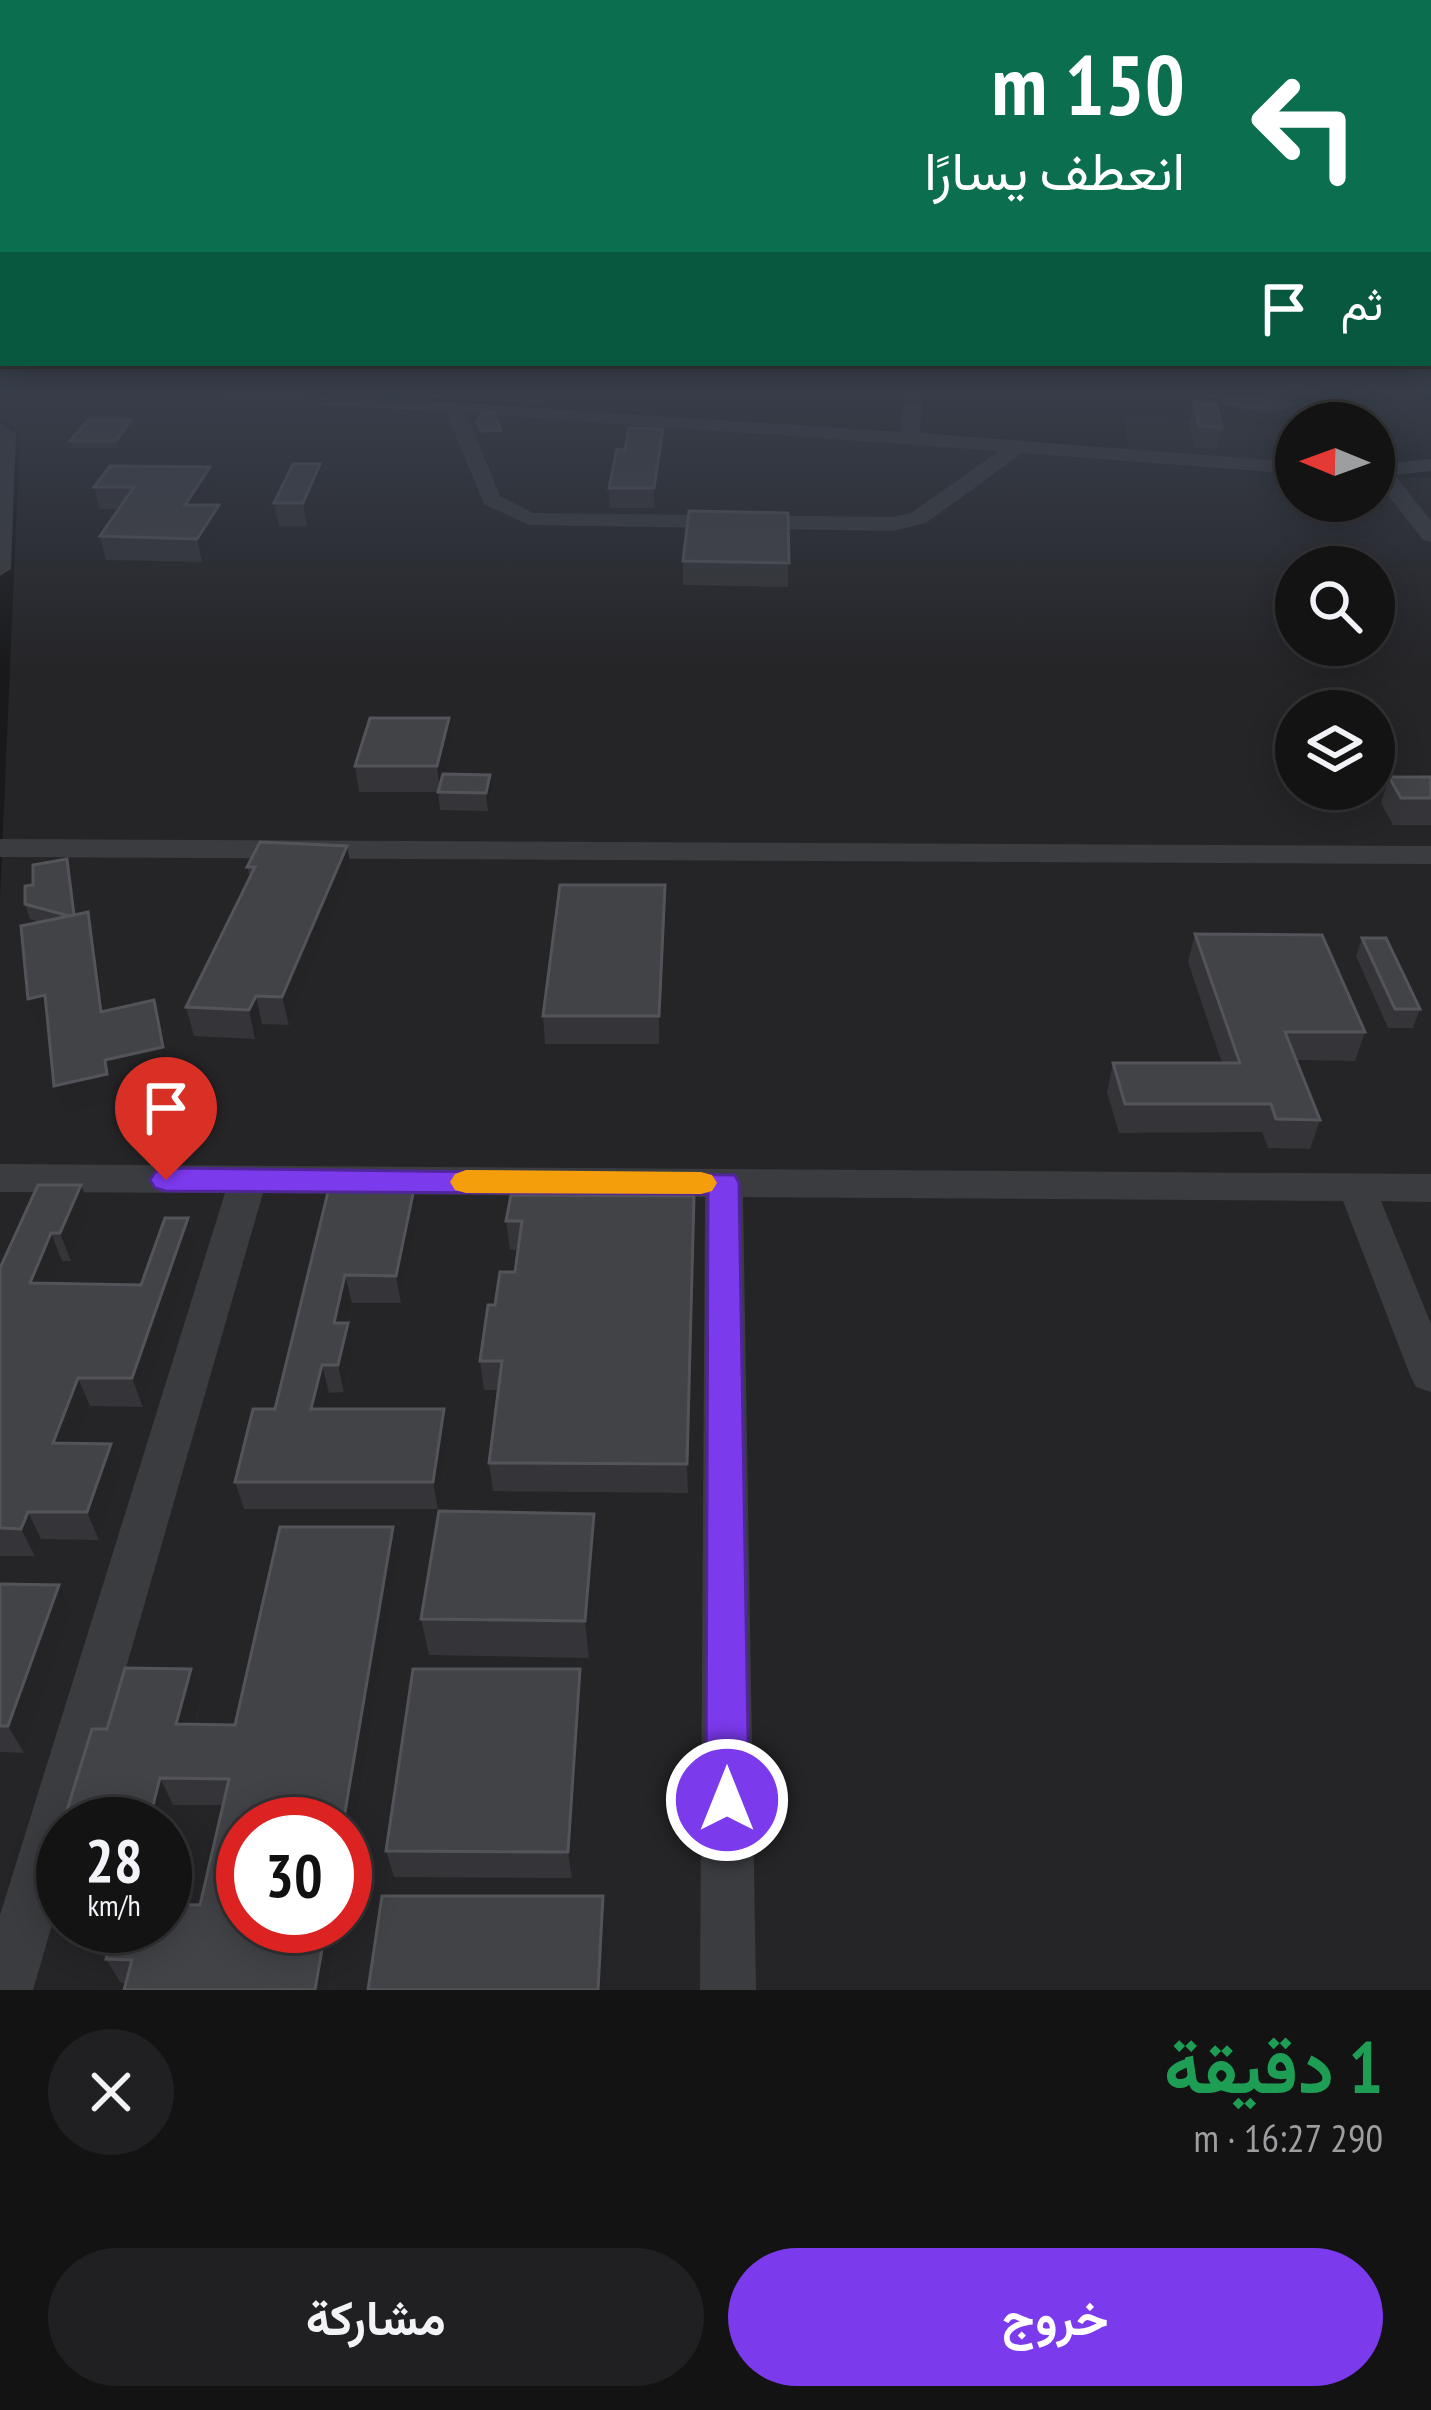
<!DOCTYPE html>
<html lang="ar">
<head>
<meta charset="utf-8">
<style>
	body { margin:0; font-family:"PT Sans Narrow",Vazirmatn,sans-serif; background:#202022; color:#f1f3f6; direction:rtl; height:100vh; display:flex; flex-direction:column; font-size:45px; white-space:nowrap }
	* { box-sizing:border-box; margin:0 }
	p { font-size:39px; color:#9d9ea0 }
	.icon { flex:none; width:66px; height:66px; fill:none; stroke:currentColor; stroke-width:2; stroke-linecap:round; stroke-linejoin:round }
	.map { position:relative; height:1990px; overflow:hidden; direction:ltr }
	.details { display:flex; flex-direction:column; background:#131314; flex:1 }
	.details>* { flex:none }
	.guide { position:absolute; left:0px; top:0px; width:1431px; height:366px; box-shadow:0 6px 30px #0003,0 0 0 3px #323234; direction:rtl; background:#0b6e4f; color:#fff; overflow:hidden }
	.needle { width:78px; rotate:271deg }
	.buttons { position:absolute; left:1275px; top:402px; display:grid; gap:24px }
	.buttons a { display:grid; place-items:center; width:120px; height:120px; border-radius:50%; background:#131314; box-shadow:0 6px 30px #0003,0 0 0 3px #323234; font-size:60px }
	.speed { position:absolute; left:36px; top:1797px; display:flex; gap:24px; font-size:60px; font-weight:700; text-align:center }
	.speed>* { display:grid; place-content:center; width:156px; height:156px; border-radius:50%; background:#131314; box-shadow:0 6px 30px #0003,0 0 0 3px #323234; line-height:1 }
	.speed small { font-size:30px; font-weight:400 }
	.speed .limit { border:18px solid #d22; background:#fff; color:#111 }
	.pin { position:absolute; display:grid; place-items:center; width:102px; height:102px; color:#fff; margin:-123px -51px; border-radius:50% 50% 50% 0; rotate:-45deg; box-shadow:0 0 12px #0007 }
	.pin .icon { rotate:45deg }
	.me { position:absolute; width:132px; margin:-66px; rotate:0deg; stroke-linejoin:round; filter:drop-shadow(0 0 9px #0008) }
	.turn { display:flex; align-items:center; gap:42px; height:252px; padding:0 48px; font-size:54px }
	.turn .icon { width:156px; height:156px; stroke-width:2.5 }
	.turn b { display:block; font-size:84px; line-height:102px }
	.then { display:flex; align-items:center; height:114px; padding:0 48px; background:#0003; gap:24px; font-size:45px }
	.round { display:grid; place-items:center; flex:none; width:126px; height:126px; border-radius:63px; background:#202022 }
	.summary { display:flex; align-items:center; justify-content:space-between; height:204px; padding:0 48px }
	h1 { font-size:72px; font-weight:700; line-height:90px; color:#1e9e55 }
	.primary-button { display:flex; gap:24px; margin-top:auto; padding:24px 48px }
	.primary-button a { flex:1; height:138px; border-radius:72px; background:#7c3aed; color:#fff; font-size:48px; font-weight:700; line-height:138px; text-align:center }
	.primary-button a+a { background:#202022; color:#f1f3f6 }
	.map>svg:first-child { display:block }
	.built { fill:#252528; fill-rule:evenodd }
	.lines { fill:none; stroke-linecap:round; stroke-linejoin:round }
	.minor { fill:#3a3c40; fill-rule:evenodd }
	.wall { fill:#353539 }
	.shaded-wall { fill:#242427 }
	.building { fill:#424347; stroke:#525459; stroke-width:3 }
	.route { fill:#7c3aed; stroke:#51269a; stroke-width:3 }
	.slow { fill:#f59e0b }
</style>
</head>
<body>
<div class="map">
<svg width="1431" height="1990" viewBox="0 0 1431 1990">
	<rect width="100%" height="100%" fill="#19191b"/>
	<path class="built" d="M 0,392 L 155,392 L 340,408 L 666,423 L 1296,475 L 1296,501 L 1374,501 L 1374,478 L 1431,477 L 1431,1990 L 0,1990 L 0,899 L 20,435 L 0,411 ZM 1296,567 L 1374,567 L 1374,645 L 1296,645 ZM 1296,711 L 1374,711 L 1374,789 L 1296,789 ZM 63,1824 L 165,1824 L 165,1926 L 63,1926 ZM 243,1824 L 345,1824 L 345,1926 L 243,1926 Z
		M 1125,416 L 1290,426 L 1296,462 L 1128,451 Z"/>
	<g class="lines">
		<path class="minor" d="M 184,392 L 292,392 L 901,432 L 904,392 L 922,392 L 920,433 L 1296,462 L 1296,474 L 1022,453 L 926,523 L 893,531 L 529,525 L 484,504 L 446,412 L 193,398 ZM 466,413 L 999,451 L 911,513 L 893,517 L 533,513 L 500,496 Z
			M 1197,392 L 1286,399 L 1295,405 C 1273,419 1218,406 1197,392 Z
			M 0,423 L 16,434 L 11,569 L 0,576 Z
			M 1431,459 L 1431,471 L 1395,475 L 1431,521 L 1431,542 L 1423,540 L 1374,477 L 1374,465 Z
			M 0,839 L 1431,846 L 1431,864 L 0,857 Z
			M 0,1164 L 1431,1174 L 1431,1202 L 1381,1201 L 1431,1324 L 1431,1392 L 1416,1387 L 1410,1375 L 1343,1201 L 743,1197 L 756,1990 L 700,1990 L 705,1197 L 263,1193 L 81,1824 L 63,1824 L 63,1887 L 33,1990 L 0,1990 L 0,1915 L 225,1193 L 0,1192 Z"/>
	</g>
	<path class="wall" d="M 319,392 L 550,392 L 545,404 Z
		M 1194,402 L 1222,428 L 1217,449 L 1195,448 L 1190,423 Z
		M 133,427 L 118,448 L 72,448 L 70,441 Z
		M 663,448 L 654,508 L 610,508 L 609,488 Z
		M 320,464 L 324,486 L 307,526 L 279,526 L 274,503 Z
		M 94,487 L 215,489 L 205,505 L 219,505 L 224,528 L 202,562 L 106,560 L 100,536 L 119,509 L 100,509 Z
		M 788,513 L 788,587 L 683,585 L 683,561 Z
		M 452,744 L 444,774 L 492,792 L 488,811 L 440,810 L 438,792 L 359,792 L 355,766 Z
		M 1389,777 L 1431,777 L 1431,825 L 1393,825 L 1381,803 Z
		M 347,846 L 352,873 L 289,1025 L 262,1024 L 255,1039 L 194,1036 L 186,1007 L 250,878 L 247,867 Z
		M 72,875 L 77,914 L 88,912 L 96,940 L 106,1011 L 163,1028 L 171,1076 L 114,1089 L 116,1102 L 64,1115 L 54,1086 L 48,1025 L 38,1027 L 40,922 L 30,919 L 25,904 Z
		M 665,912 L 659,1044 L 545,1044 L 543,1016 Z
		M 1195,934 L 1365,1032 L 1355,1061 L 1297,1060 L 1320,1120 L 1310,1149 L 1268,1148 L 1262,1132 L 1119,1133 L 1107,1092 L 1113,1063 L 1222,1063 L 1188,962 Z
		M 1362,938 L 1420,1009 L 1413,1028 L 1388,1028 L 1356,956 Z
		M 81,1185 L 91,1214 L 71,1261 L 62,1261 L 53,1284 L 141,1285 L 188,1218 L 197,1246 L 143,1407 L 90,1406 L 76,1443 L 122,1472 L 99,1540 L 41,1539 L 35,1556 L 0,1556 L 0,1268 Z
		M 329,1188 L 414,1189 L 419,1216 L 401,1303 L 352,1303 L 347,1323 L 354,1351 L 344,1392 L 329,1393 L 325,1409 L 449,1436 L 438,1509 L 244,1509 L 235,1482 L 275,1409 Z
		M 694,1196 L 688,1493 L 493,1491 L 489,1463 L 498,1390 L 484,1390 L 480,1361 L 495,1305 L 515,1272 L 518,1250 L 510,1250 L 506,1221 Z
		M 597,1551 L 589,1658 L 429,1655 L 421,1619 Z
		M 400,1555 L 345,1889 L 345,1824 L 243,1926 L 339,1926 L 328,1990 L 124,1990 L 125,1983 L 121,1983 L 106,1959 L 200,1905 L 223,1805 L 173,1805 L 165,1834 L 165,1824 L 67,1824 L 64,1820 L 107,1729 L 202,1696 L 195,1725 L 235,1725 Z
		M 0,1584 L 72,1613 L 24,1753 L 0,1752 Z
		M 580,1669 L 583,1696 L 572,1878 L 394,1877 L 386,1851 Z"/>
	<path class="shaded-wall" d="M 131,420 L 133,427 L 118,448 L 116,441 Z
		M 663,429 L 663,448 L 654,508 L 654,488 Z
		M 501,430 L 501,437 L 481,439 L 481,431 Z
		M 320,464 L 324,486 L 307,526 L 303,503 Z
		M 210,467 L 215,489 L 190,528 L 185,505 Z
		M 219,505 L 224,528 L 202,562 L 197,539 Z
		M 449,718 L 452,744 L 440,792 L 437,766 Z
		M 490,775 L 492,792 L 488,811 L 486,793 Z
		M 347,846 L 352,873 L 289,1025 L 282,997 Z
		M 67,859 L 72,875 L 79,933 L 74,918 Z
		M 665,885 L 665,912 L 659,1044 L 659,1016 Z
		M 88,912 L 96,940 L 110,1040 L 101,1012 Z
		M 45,995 L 55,1024 L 38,1027 L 28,999 Z
		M 256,996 L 262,1024 L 255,1039 L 249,1010 Z
		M 154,1000 L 163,1028 L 171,1076 L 114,1089 L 116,1102 L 64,1115 L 54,1086 L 105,1060 Z
		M 81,1185 L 91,1214 L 71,1261 L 60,1233 Z
		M 414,1189 L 419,1216 L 401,1303 L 396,1276 Z
		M 694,1196 L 695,1225 L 688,1493 L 687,1464 Z
		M 188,1218 L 197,1246 L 143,1407 L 132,1378 Z
		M 51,1233 L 62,1261 L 42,1312 L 30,1283 Z
		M 345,1275 L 352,1303 L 340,1351 L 334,1323 Z
		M 348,1323 L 354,1351 L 344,1392 L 338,1365 Z
		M 322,1365 L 329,1393 L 319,1437 L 311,1409 Z
		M 78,1378 L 90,1406 L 66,1471 L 53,1443 Z
		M 444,1409 L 449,1436 L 438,1509 L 433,1482 Z
		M 111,1444 L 122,1472 L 99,1540 L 87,1512 Z
		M 28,1512 L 41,1539 L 35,1556 L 21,1529 Z
		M 594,1514 L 597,1551 L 589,1658 L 585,1621 Z
		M 393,1527 L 400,1555 L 345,1889 L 345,1824 L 343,1824 Z
		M 59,1585 L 72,1613 L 24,1753 L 8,1726 Z
		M 191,1669 L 202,1696 L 188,1751 L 176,1724 Z
		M 580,1669 L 583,1696 L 572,1878 L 568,1852 Z
		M 160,1778 L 173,1805 L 165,1834 L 165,1824 L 150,1824 L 149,1821 Z
		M 603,1896 L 607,1929 L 604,1990 L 598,1990 Z
		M 326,1926 L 339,1926 L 328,1990 L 315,1990 Z"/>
	<path class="building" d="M 1194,402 L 1216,403 L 1222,428 L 1199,426 Z
		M 483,412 L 494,412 L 501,430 L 481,431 L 477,422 Z
		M 88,420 L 131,420 L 116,441 L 70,441 Z
		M 629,428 L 663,429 L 654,488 L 609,488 L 617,449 L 625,450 Z
		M 293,464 L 320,464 L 303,503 L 274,503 Z
		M 110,466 L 210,467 L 185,505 L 219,505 L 197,539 L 100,536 L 134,487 L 94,487 Z
		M 689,511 L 788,513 L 789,563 L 683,561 Z
		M 370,718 L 449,718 L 437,766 L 355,766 Z
		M 443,774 L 490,775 L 486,793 L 438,792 Z
		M 1389,777 L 1431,777 L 1431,798 L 1401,798 Z
		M 260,842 L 347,846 L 282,997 L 256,996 L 249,1010 L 186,1007 L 255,867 L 247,867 Z
		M 67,859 L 74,915 L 69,916 L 25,904 L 25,886 L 33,885 L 33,865 Z
		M 560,885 L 665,885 L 659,1016 L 543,1016 Z
		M 88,912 L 101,1012 L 154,1000 L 163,1047 L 105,1060 L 107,1074 L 54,1086 L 45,995 L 28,999 L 21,926 Z
		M 1195,934 L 1322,935 L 1365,1032 L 1285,1032 L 1320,1120 L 1276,1119 L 1271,1104 L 1125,1104 L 1113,1063 L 1240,1063 Z
		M 1362,938 L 1386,938 L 1420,1009 L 1395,1009 Z
		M 38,1185 L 81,1185 L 60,1233 L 51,1233 L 30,1283 L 141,1285 L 165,1218 L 188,1218 L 132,1378 L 78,1378 L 53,1443 L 111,1444 L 87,1512 L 28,1512 L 21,1529 L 0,1528 L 0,1268 Z
		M 329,1188 L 414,1189 L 396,1276 L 345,1275 L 334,1323 L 348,1323 L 338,1365 L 322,1365 L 311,1409 L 444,1409 L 433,1482 L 235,1482 L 253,1409 L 275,1409 Z
		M 511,1195 L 694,1196 L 687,1464 L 489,1463 L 502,1361 L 480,1361 L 488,1305 L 495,1305 L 500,1272 L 515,1272 L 522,1221 L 506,1221 Z
		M 439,1511 L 594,1514 L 585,1621 L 421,1619 Z
		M 280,1527 L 393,1527 L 343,1824 L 243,1824 L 243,1926 L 326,1926 L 315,1990 L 124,1990 L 132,1960 L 106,1959 L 114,1926 L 165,1926 L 165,1904 L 200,1905 L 229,1779 L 160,1778 L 149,1821 L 64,1820 L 92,1729 L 107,1729 L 125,1668 L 191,1669 L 176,1724 L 235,1725 Z
		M 0,1584 L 59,1585 L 8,1726 L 0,1726 Z
		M 413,1669 L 580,1669 L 568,1852 L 386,1851 Z
		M 382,1896 L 603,1896 L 598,1990 L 368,1990 Z"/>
	<linearGradient id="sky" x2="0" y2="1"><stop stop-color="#0e0e0f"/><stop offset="0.58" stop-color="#383e4a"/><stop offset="1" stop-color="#383e4a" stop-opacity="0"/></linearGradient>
	<rect width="1431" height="671" fill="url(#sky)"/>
	<path class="route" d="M 166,1168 L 735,1175 L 739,1183 L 749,1800 L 743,1816 L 727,1822 L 712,1816 L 706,1800 L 708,1194 L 166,1191 L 155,1188 L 150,1180 L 155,1172 Z"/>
	<path class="slow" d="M 466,1170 L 701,1172 L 712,1175 L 717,1183 L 712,1191 L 701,1194 L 466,1193 L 455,1190 L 450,1182 L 455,1174 Z"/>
</svg>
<div class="buttons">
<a><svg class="needle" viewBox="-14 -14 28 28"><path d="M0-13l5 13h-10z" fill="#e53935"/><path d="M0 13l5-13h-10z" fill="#9d9ea0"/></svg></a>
<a><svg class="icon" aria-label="search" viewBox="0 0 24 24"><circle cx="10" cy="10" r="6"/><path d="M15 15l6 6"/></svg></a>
<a><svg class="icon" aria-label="layers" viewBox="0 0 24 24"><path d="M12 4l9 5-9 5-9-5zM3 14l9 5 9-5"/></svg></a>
</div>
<div class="speed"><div>28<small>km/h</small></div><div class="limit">30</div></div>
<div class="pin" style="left:166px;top:1180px;background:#d93025"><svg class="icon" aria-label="arrive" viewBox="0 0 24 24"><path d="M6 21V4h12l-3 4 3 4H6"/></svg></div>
<svg class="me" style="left:727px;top:1800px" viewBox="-20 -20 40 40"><circle r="17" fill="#7c3aed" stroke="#fff" stroke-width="3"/><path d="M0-11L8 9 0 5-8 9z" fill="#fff"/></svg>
<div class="guide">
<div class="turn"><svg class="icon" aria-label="left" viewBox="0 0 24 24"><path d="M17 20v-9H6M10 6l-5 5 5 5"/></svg><div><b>150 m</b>انعطف يسارًا</div></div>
<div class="then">ثم<svg class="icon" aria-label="arrive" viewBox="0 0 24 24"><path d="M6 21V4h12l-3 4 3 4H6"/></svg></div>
</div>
</div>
<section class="details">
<div class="summary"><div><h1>1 دقيقة</h1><p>290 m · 16:27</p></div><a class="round"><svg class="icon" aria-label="close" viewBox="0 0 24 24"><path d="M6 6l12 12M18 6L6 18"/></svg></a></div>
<div class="primary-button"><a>خروج</a><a>مشاركة</a></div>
</section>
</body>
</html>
